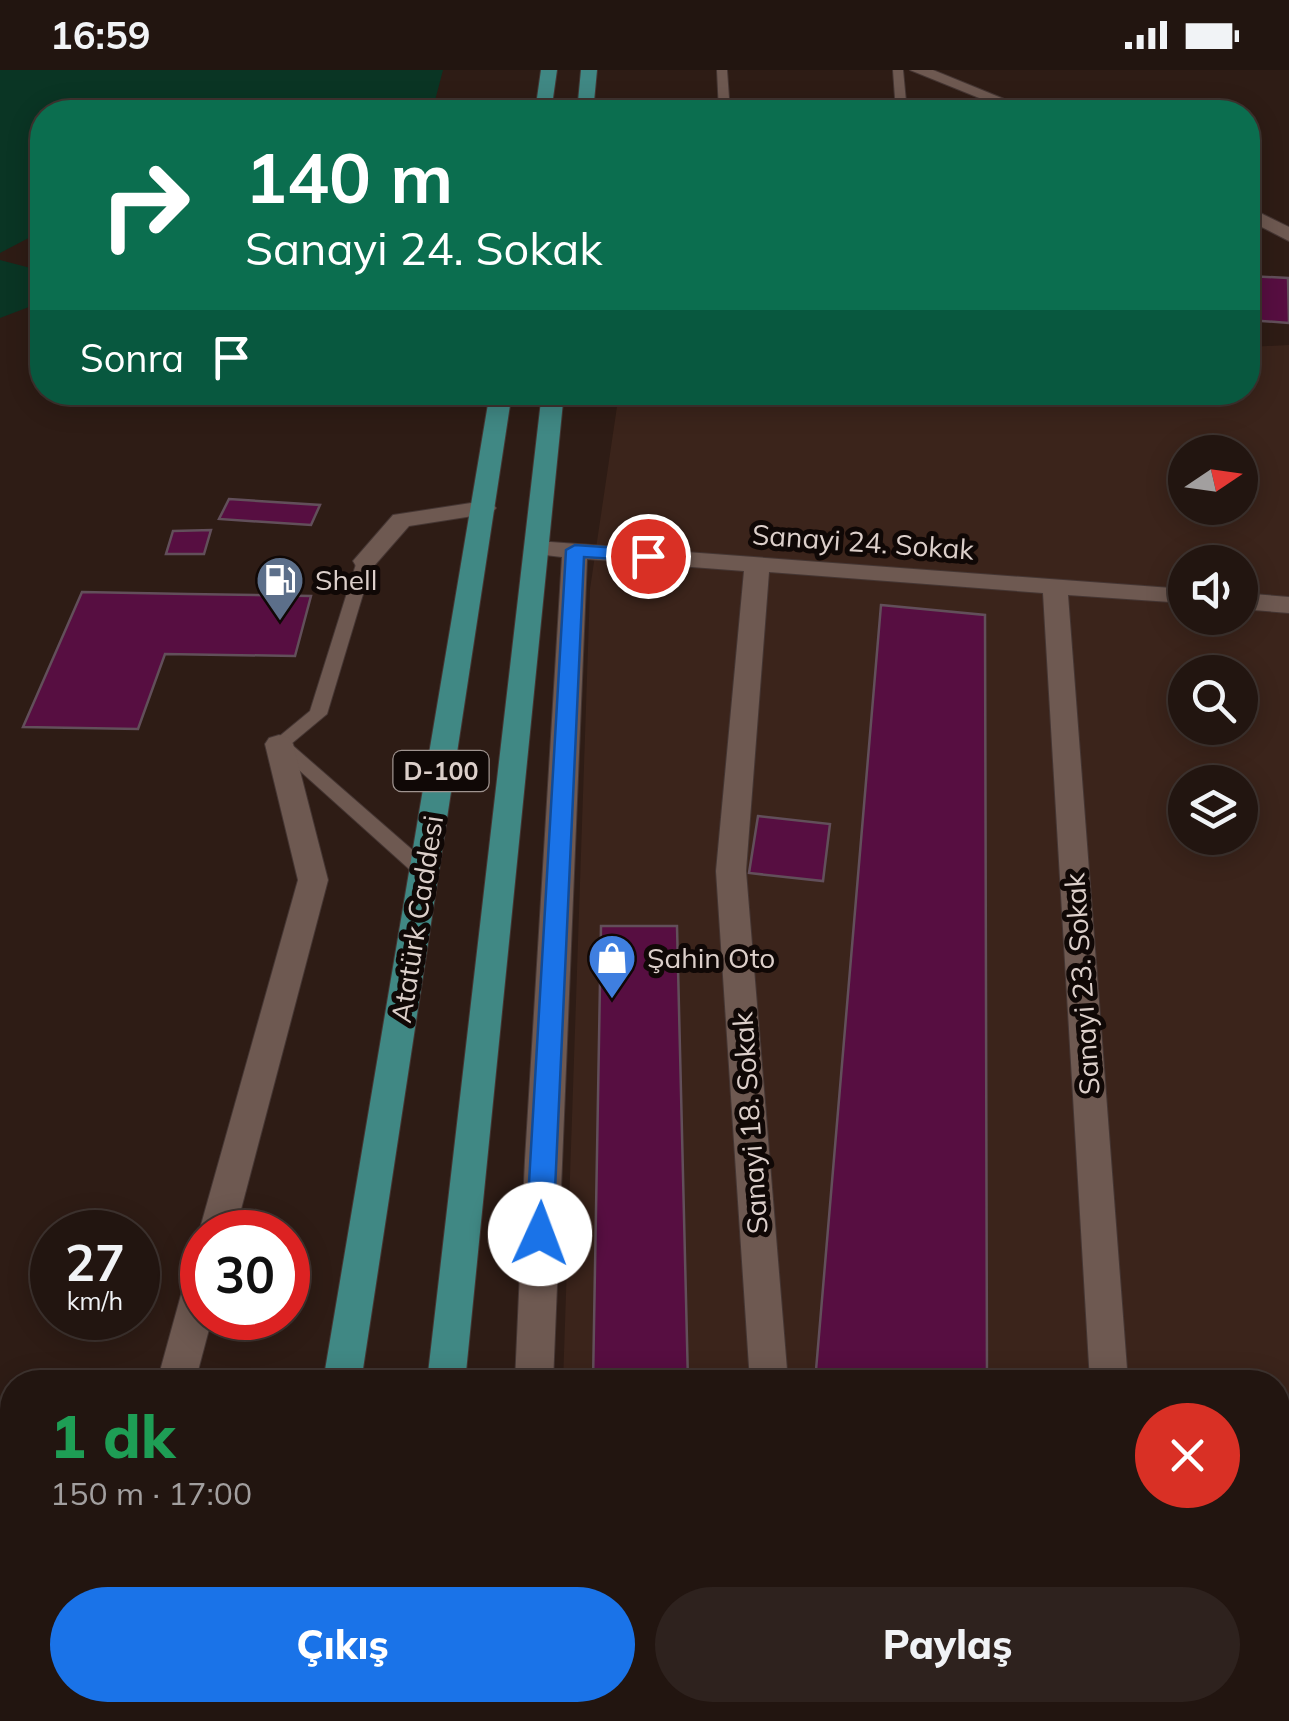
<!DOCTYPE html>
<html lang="tr">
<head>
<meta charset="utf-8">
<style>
	body { margin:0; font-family:Mulish,sans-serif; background:#2e221e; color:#f1f3f6; height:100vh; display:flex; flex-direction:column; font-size:38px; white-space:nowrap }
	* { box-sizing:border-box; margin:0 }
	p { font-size:32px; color:#a29f9f }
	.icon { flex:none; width:55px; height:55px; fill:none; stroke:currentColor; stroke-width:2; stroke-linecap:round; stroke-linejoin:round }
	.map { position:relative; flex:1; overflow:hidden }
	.drawer { position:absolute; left:0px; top:1300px; width:1290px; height:352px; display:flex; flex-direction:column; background:#221510; border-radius:40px 40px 0 0; box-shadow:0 5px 25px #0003,0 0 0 2px #3f3430 }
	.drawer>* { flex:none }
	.top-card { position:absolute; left:30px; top:30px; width:1230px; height:305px; border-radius:40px; box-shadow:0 5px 25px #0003,0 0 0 2px #3f3430; background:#0b6e4f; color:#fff; overflow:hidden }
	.needle { width:65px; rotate:77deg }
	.controls { position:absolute; left:1168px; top:365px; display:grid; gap:20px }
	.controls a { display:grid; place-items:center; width:90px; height:90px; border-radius:50%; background:#221510; box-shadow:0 5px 25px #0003,0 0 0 2px #3f3430; font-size:50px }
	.speed { position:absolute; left:30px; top:1140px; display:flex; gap:20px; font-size:50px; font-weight:700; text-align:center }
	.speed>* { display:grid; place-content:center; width:130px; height:130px; border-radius:50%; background:#221510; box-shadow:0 5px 25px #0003,0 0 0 2px #3f3430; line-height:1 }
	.speed small { font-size:25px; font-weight:400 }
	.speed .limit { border:15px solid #d22; background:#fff; color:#111 }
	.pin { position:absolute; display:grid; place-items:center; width:85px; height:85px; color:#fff; margin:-42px; border:5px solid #fff; border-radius:50%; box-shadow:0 2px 10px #0007 }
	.me { position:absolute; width:110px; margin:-55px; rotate:2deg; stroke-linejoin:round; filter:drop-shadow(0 0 8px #0008) }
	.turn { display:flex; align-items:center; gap:35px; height:210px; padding:0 50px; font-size:45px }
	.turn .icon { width:130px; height:130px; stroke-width:2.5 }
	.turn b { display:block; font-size:70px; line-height:85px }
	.then { display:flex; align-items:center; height:95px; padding:0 50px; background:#0003; gap:20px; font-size:38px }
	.round { display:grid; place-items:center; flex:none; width:105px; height:105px; border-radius:52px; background:#2e221e }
	.headline { display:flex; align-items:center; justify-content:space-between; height:170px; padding:0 50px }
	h1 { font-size:60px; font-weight:800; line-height:75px; color:#1e9e55 }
	.primary-button { display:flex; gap:20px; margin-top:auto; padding:20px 50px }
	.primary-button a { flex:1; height:115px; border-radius:60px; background:#1a73e8; color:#fff; font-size:40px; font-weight:800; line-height:115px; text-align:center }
	.primary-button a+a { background:#2e221e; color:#f1f3f6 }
	.status { display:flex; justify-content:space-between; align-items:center; height:70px; padding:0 50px; background:#221510; direction:ltr }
	.status svg { height:28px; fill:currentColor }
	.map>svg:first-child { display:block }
	.built { fill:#3b241b; fill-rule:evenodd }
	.green { fill:#0a3524 }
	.building { fill:#570e41; stroke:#624f5a; stroke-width:2.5 }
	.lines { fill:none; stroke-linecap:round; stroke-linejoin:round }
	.service-casing { stroke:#453633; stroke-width:2 }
	.minor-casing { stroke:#453633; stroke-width:2 }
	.trunk-casing { stroke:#453633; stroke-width:2 }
	.service { fill:#6e5951; fill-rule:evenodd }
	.minor { fill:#6e5951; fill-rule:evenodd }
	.trunk { fill:#408884; fill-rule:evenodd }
	.route { fill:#1a73e8; stroke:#114b97; stroke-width:2.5 }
	.labels { text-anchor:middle; stroke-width:10; stroke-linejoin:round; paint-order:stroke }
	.shield { fill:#100806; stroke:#9f938f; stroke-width:2.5 }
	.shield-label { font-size:25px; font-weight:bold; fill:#dccfca }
	.street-label { font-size:28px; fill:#dccfca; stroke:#100806 }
	.poi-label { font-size:28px; fill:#dccfca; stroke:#100806; text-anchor:start }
</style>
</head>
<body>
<div class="status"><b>16:59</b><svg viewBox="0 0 49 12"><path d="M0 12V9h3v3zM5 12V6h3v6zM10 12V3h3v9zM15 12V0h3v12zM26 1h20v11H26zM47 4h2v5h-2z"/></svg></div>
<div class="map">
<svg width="1289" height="1651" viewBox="0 0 1289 1651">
	<rect width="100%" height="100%" fill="#2e1c15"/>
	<path class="built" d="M 1289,275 L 1289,1651 L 552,1651 L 552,1640 L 1278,1640 L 1278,1312 L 563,1312 L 590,519 L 619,323 L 1248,322 L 1248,277 ZM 1185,382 L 1240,382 L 1240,438 L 1185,438 ZM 1185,492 L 1240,492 L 1240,548 L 1185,548 ZM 1185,602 L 1240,602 L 1240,658 L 1185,658 ZM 1185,712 L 1240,712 L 1240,768 L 1185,768 Z"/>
	<path class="green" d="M 0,0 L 443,0 L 432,42 L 42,42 L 42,161 L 0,183 Z
		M 0,190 L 42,201 L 42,232 L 0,248 Z"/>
	<path class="building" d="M 1248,206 L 1288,208 L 1289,253 L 1248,250 Z
		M 229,429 L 320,435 L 311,455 L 219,449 Z
		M 211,460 L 204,484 L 166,484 L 173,461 Z
		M 82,522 L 188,524 L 311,526 L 295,586 L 165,584 L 138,659 L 23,657 Z
		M 881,535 L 985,545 L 987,1312 L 815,1312 Z
		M 758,746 L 830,754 L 823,811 L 749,803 Z
		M 601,856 L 677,856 L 688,1312 L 593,1312 Z"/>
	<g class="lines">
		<g class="service-casing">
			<path id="service" d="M 717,0 L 727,0 L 730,42 L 719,42 Z
				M 893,0 L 903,0 L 907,42 L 896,42 Z
				M 365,486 L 373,491 L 327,644 L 291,674 L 432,797 L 435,802 L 425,809 L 418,807 L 270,674 L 310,641 L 357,491 Z"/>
		</g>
		<g class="minor-casing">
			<path id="minor" d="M 910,0 L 933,0 L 1036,42 L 1014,42 Z
				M 1248,137 L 1289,157 L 1289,171 L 1248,150 Z
				M 484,431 L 492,433 L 496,438 L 492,443 L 409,456 L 374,496 L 356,496 L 353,491 L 393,445 Z
				M 537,471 L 1185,519 L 1185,533 L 1068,525 L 1128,1312 L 1090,1312 L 1043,523 L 769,502 L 746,801 L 788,1312 L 750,1312 L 716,801 L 744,501 L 587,489 L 553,1312 L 515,1312 L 525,1090 L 562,487 L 528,483 L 525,478 L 528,473 Z
				M 1240,523 L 1289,527 L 1289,543 L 1240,539 Z
				M 279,665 L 289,668 L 293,674 L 328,810 L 235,1162 L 202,1162 L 202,1169 L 199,1162 L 298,810 L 265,674 L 269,668 Z
				M 202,1198 L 202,1248 L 212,1248 L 195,1312 L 157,1312 L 184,1214 L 189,1203 Z
				M 1278,1409 L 1289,1410 L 1289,1448 L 1278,1447 Z
				M 0,1485 L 12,1489 L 12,1529 L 0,1525 Z
				M 17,1640 L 61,1640 L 59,1651 L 15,1651 Z
				M 501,1640 L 545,1640 L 545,1651 L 501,1651 Z
				M 755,1640 L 799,1640 L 800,1651 L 756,1651 Z
				M 1117,1640 L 1161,1640 L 1162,1651 L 1118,1651 Z"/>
		</g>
		<g class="trunk-casing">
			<path id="trunk" d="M 541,0 L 557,0 L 551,42 L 535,42 Z
				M 581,0 L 597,0 L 593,42 L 577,42 Z
				M 490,322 L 512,322 L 361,1312 L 323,1312 Z
				M 542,322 L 564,322 L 465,1312 L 427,1312 Z
				M 267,1640 L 311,1640 L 309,1651 L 265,1651 Z
				M 388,1640 L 432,1640 L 431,1651 L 387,1651 Z"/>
		</g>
		<use href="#service" class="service"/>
		<use href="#minor" class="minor"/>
		<use href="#trunk" class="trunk"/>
	</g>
	<path class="route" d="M 575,475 L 648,480 L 657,486 L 648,491 L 584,487 L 553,1164 L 549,1172 L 540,1176 L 530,1172 L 526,1164 L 566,480 Z"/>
	<defs>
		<g id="fuel-pin" transform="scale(2.5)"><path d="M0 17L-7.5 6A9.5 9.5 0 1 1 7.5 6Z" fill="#5c6f8a" stroke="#100806"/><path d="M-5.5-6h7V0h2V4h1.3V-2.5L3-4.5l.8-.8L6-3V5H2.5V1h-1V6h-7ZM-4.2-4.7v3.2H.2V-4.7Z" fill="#fff"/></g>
		<g id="shop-pin" transform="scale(2.5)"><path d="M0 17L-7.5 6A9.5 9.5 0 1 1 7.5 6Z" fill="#3f7fe0" stroke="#100806"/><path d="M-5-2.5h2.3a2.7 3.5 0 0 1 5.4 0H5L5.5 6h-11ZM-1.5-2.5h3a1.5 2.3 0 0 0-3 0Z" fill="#fff"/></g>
	</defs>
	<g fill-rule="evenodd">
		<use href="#fuel-pin" x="280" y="510"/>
		<use href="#shop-pin" x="612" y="888"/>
	</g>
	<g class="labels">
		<rect class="shield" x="393.5" y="681" width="95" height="40" rx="8"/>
		<g class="shield-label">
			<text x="441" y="710">D-100</text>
		</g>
		<g class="street-label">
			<text transform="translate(863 472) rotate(4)" y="10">Sanayi 24. Sokak</text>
			<text transform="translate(417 849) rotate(-81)" y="10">Atatürk Caddesi</text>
			<text transform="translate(1082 914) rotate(-94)" y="10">Sanayi 23. Sokak</text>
			<text transform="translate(750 1053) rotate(-94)" y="10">Sanayi 18. Sokak</text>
		</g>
		<g class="poi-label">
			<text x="315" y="520">Shell</text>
			<text x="647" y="898">Şahin Oto</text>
		</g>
	</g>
</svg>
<div class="controls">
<a><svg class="needle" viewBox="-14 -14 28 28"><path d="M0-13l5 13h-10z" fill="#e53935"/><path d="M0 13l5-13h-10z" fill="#a29f9f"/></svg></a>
<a><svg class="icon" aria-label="sound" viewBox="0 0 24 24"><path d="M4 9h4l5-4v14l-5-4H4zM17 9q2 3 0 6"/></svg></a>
<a><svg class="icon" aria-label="search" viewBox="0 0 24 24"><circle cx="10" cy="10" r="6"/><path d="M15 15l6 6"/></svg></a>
<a><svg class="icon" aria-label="layers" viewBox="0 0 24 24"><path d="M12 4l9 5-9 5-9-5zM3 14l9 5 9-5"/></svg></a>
</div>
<div class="speed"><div>27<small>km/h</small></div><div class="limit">30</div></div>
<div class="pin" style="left:648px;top:486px;background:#d93025"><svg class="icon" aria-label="arrive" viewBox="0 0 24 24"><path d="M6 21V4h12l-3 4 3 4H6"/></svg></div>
<svg class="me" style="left:540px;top:1164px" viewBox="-20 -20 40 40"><circle r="19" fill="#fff"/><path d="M0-13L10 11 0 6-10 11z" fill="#1a73e8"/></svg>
<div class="top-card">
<div class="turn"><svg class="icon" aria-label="right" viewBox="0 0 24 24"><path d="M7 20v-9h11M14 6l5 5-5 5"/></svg><div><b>140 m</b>Sanayi 24. Sokak</div></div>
<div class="then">Sonra<svg class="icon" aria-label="arrive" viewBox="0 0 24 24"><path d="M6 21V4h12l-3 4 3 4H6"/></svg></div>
</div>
<section class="drawer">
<div class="headline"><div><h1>1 dk</h1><p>150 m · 17:00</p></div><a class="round" style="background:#d93025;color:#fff"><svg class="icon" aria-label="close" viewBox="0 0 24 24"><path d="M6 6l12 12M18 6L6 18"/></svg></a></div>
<div class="primary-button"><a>Çıkış</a><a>Paylaş</a></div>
</section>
</div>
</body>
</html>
